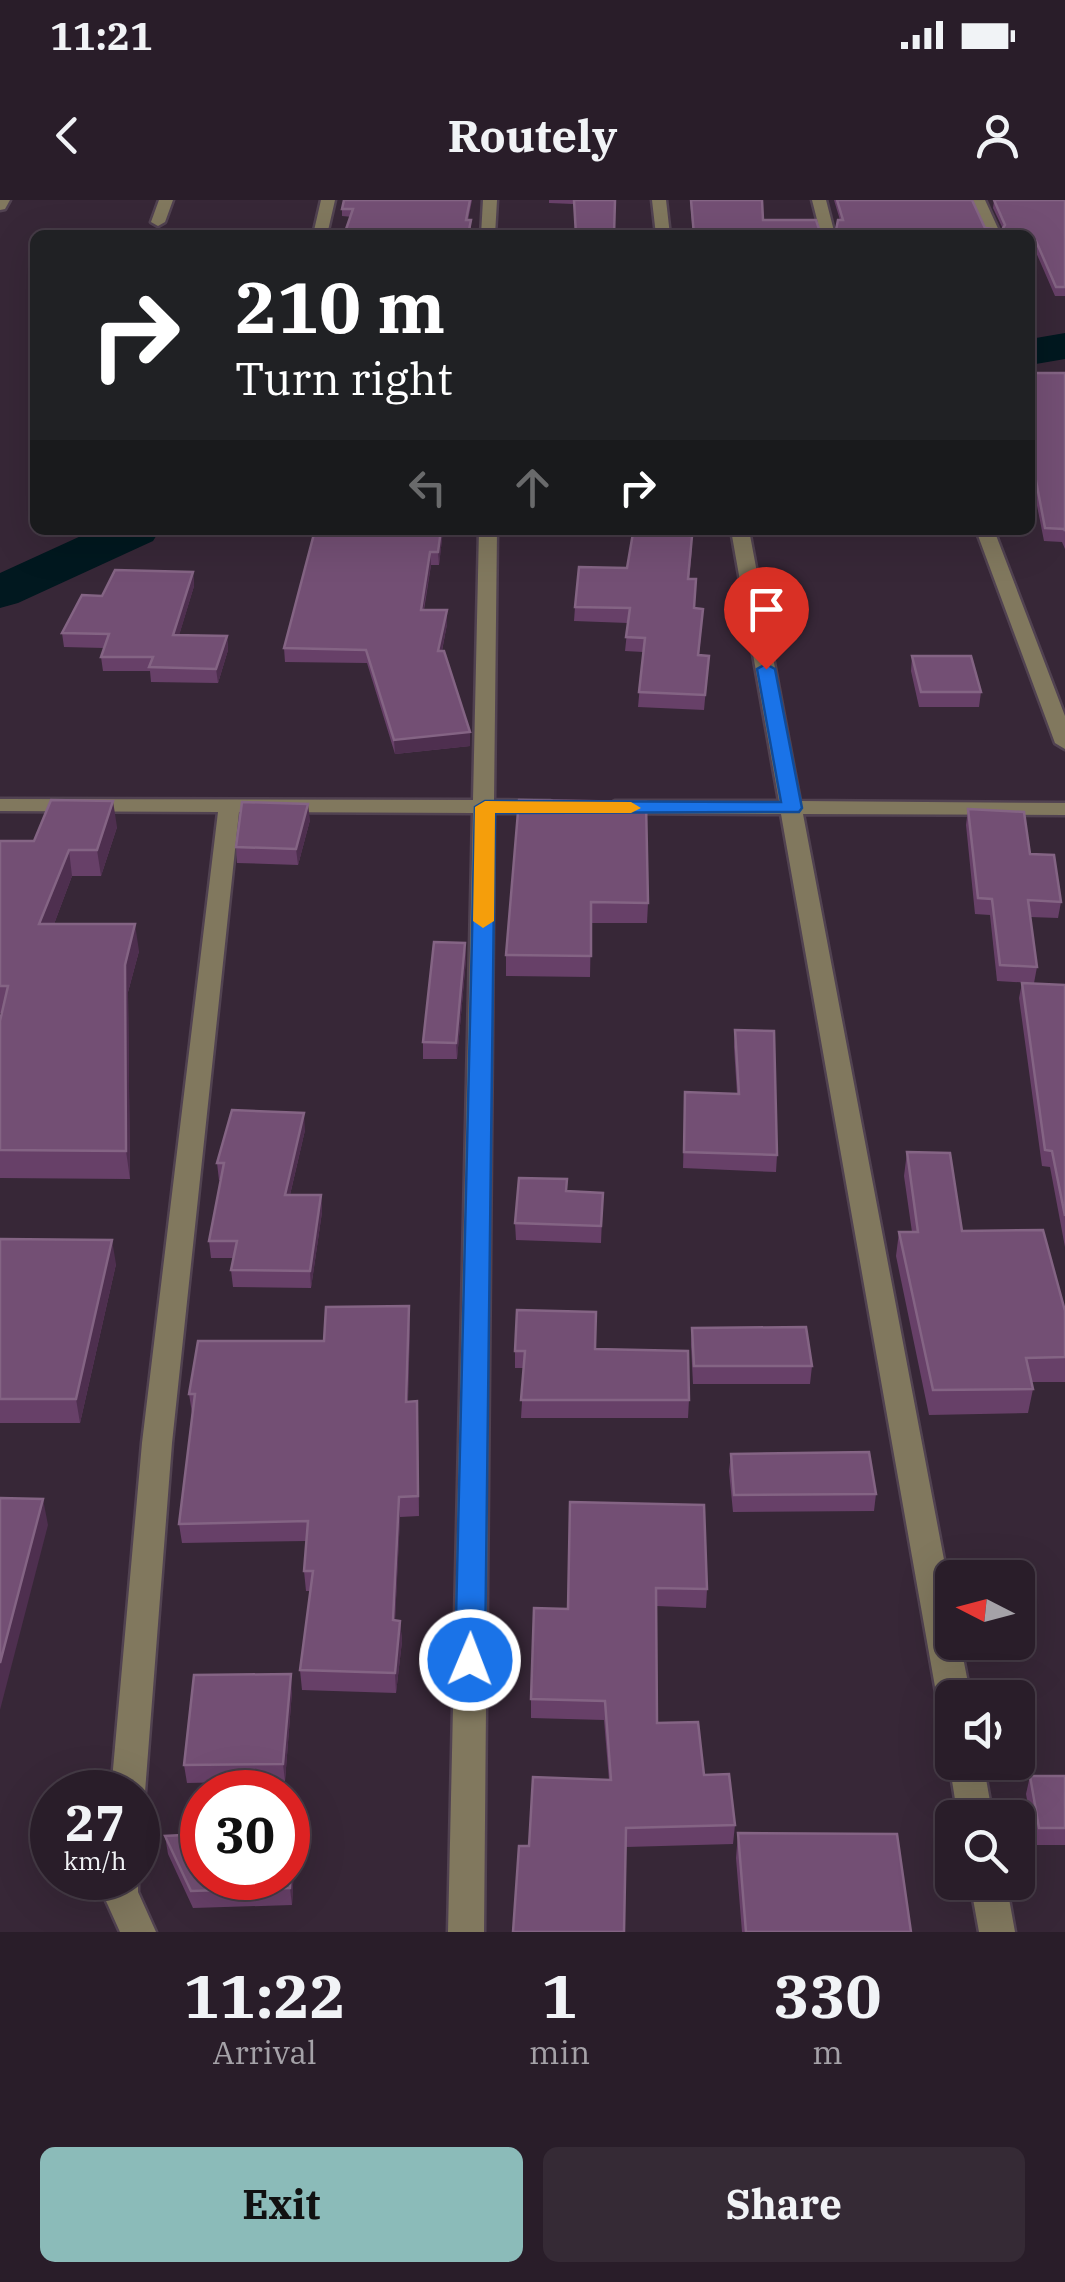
<!DOCTYPE html>
<html lang="en">
<head>
<meta charset="utf-8">
<style>
	body { margin:0; font-family:"IBM Plex Serif",serif; background:#352a35; color:#f1f3f6; height:100vh; display:flex; flex-direction:column; font-size:38px; white-space:nowrap }
	* { box-sizing:border-box; margin:0 }
	p { font-size:32px; color:#a5a2a8 }
	.icon { flex:none; width:55px; height:55px; fill:none; stroke:currentColor; stroke-width:2; stroke-linecap:round; stroke-linejoin:round }
	.map { position:relative; height:1732px; overflow:hidden }
	.panel { display:flex; flex-direction:column; background:#291d29; flex:1 }
	.panel>* { flex:none }
	.top-card { position:absolute; left:30px; top:30px; width:1005px; height:305px; border-radius:15px; box-shadow:0 10px 40px #0002,0 0 0 2px #453b46; background:#202124; color:#fff; overflow:hidden }
	.needle { width:65px; rotate:276deg }
	.controls { position:absolute; left:935px; top:1360px; display:grid; gap:20px }
	.controls a { display:grid; place-items:center; width:100px; height:100px; border-radius:15px; background:#291d29; box-shadow:0 10px 40px #0002,0 0 0 2px #453b46; font-size:50px }
	.speed { position:absolute; left:30px; top:1570px; display:flex; gap:20px; font-size:50px; font-weight:700; text-align:center }
	.speed>* { display:grid; place-content:center; width:130px; height:130px; border-radius:50%; background:#291d29; box-shadow:0 10px 40px #0002,0 0 0 2px #453b46; line-height:1 }
	.speed small { font-size:25px; font-weight:400 }
	.speed .limit { border:15px solid #d22; background:#fff; color:#111 }
	.pin { position:absolute; display:grid; place-items:center; width:85px; height:85px; color:#fff; margin:-102px -42px; border-radius:50% 50% 50% 0; rotate:-45deg; box-shadow:0 0 10px #0007 }
	.pin .icon { rotate:45deg }
	.me { position:absolute; width:110px; margin:-55px; rotate:1deg; stroke-linejoin:round; filter:drop-shadow(0 0 8px #0008) }
	.turn { display:flex; align-items:center; gap:35px; height:210px; padding:0 40px; font-size:45px }
	.turn .icon { width:130px; height:130px; stroke-width:2.5 }
	.turn b { display:block; font-size:70px; line-height:85px }
	.lanes { display:flex; align-items:center; height:95px; padding:0 40px; background:#0003; justify-content:center; gap:50px; direction:ltr }
	.lanes .off { opacity:.35 }
	.eta { display:flex; justify-content:space-evenly; align-items:center; height:170px; text-align:center }
	.eta b { font-size:60px; font-weight:800; line-height:70px }
	.primary-button { display:flex; gap:20px; margin-top:auto; padding:20px 40px }
	.primary-button a { flex:1; height:115px; border-radius:15px; background:#8bbbb9; color:#111; font-size:40px; font-weight:800; line-height:115px; text-align:center }
	.primary-button a+a { background:#352a35; color:#f1f3f6 }
	.status { display:flex; justify-content:space-between; align-items:center; height:70px; padding:0 50px; background:#291d29; direction:ltr }
	.status svg { height:28px; fill:currentColor }
	header { display:flex; justify-content:space-between; align-items:center; height:130px; padding:0 40px; background:#291d29; font-size:45px; font-weight:800 }
	.map>svg:first-child { display:block }
	.lines { fill:none; stroke-linecap:round; stroke-linejoin:round }
	.river { fill:#01181f; fill-rule:evenodd }
	.minor-casing { stroke:#514251; stroke-width:5 }
	.minor { fill:#81785e; fill-rule:evenodd }
	.wall { fill:#674068 }
	.shaded-wall { fill:#4e2f4f }
	.building { fill:#734f74; stroke:#846484; stroke-width:2.5 }
	.route { fill:#1a73e8; stroke:#114b97; stroke-width:2.5 }
	.slow { fill:#f59e0b }
</style>
</head>
<body>
<div class="status"><b>11:21</b><svg viewBox="0 0 49 12"><path d="M0 12V9h3v3zM5 12V6h3v6zM10 12V3h3v9zM15 12V0h3v12zM26 1h20v11H26zM47 4h2v5h-2z"/></svg></div>
<header><svg class="icon" aria-label="back" viewBox="0 0 24 24"><path d="M15 5l-7 7 7 7"/></svg>Routely<svg class="icon" aria-label="person" viewBox="0 0 24 24"><circle cx="12" cy="8" r="4"/><path d="M4 21q1-7 8-7t8 7"/></svg></header>
<div class="map">
<svg width="1065" height="1732" viewBox="0 0 1065 1732">
	<rect width="100%" height="100%" fill="#372737"/>
	<g class="lines">
		<path class="river" d="M 1065,133 L 1065,159 L 1030,165 L 1030,139 Z
			M 94,330 L 160,330 L 153,341 L 18,403 L 0,408 L 0,373 Z"/>
		<g class="minor-casing">
			<path id="minor" d="M 0,0 L 10,0 L 5,9 L 0,10 Z
				M 159,0 L 173,0 L 165,22 L 158,26 L 151,22 Z
				M 321,0 L 335,0 L 327,35 L 313,35 Z
				M 483,0 L 497,0 L 495,35 L 481,35 Z
				M 652,0 L 666,0 L 670,35 L 656,35 Z
				M 812,0 L 826,0 L 835,35 L 821,35 Z
				M 971,0 L 985,0 L 1001,35 L 987,35 Z
				M 479,330 L 497,330 L 494,600 L 550,601 L 561,607 L 550,613 L 494,613 L 484,1732 L 448,1732 L 473,613 L 239,612 L 172,1243 L 145,1592 L 138,1604 L 138,1592 L 111,1592 L 142,1243 L 218,612 L 0,611 L 0,599 L 473,600 Z
				M 731,330 L 749,330 L 800,601 L 1065,603 L 1065,615 L 803,614 L 952,1402 L 952,1442 L 960,1442 L 971,1498 L 952,1498 L 952,1511 L 942,1508 L 937,1498 L 781,614 L 615,613 L 604,607 L 615,601 L 779,601 Z
				M 976,330 L 994,330 L 1065,516 L 1065,549 L 1055,543 Z
				M 952,1554 L 952,1562 L 983,1562 L 993,1618 L 958,1618 L 949,1562 Z
				M 138,1675 L 138,1692 L 156,1732 L 120,1732 L 102,1692 L 103,1678 Z
				M 970,1682 L 1006,1682 L 1015,1732 L 979,1732 Z"/>
		</g>
		<use href="#minor" class="minor"/>
	</g>
	<path class="wall" d="M 472,0 L 468,20 L 471,20 L 471,28 L 342,16 L 342,9 Z
		M 549,0 L 615,0 L 573,4 L 549,3 Z
		M 690,0 L 762,0 L 763,20 L 819,29 L 836,30 L 840,20 L 834,0 L 972,0 L 985,28 L 1003,29 L 993,8 L 994,0 L 1065,0 L 1065,96 L 1055,96 L 1035,50 L 1030,50 L 1030,35 L 693,35 Z
		M 1030,173 L 1065,173 L 1065,349 L 1062,342 L 1044,341 L 1030,270 Z
		M 315,330 L 443,330 L 439,365 L 431,365 L 424,410 L 447,410 L 447,424 L 442,451 L 470,532 L 470,546 L 395,554 L 367,463 L 285,462 L 284,448 Z
		M 692,349 L 689,379 L 694,408 L 702,423 L 699,455 L 709,456 L 704,510 L 638,507 L 643,452 L 625,451 L 628,423 L 574,421 L 575,407 L 627,368 Z
		M 193,372 L 194,386 L 179,435 L 227,436 L 228,450 L 218,483 L 151,482 L 150,471 L 103,471 L 101,457 L 104,448 L 64,447 L 62,433 L 102,396 Z
		M 912,456 L 981,492 L 979,507 L 919,507 L 911,471 Z
		M 519,600 L 648,703 L 647,723 L 591,723 L 590,777 L 506,776 L 506,755 Z
		M 968,609 L 1030,654 L 1061,702 L 1058,718 L 1030,717 L 1037,767 L 1034,783 L 997,781 L 990,715 L 975,714 L 966,625 Z
		M 310,620 L 298,665 L 237,663 L 236,647 Z
		M 117,627 L 101,676 L 72,676 L 54,724 L 139,751 L 128,792 L 130,979 L 0,978 L 0,821 L 2,813 L 0,813 L 0,641 L 34,641 Z
		M 465,743 L 466,759 L 457,859 L 423,859 L 423,842 Z
		M 1022,783 L 1065,785 L 1065,1047 L 1050,967 L 1042,966 L 1019,798 Z
		M 735,830 L 777,955 L 776,972 L 683,968 L 685,892 L 737,894 L 734,847 Z
		M 305,930 L 290,995 L 321,995 L 322,1012 L 311,1088 L 233,1087 L 231,1070 L 234,1058 L 211,1058 L 209,1041 L 221,980 L 219,980 L 217,963 Z
		M 907,952 L 962,1031 L 1065,1111 L 1065,1182 L 1031,1182 L 1033,1189 L 1028,1213 L 929,1215 L 896,1056 L 899,1032 L 912,1032 L 904,976 Z
		M 566,991 L 603,993 L 601,1043 L 516,1040 L 515,1023 Z
		M 0,1039 L 116,1064 L 80,1223 L 0,1223 Z
		M 410,1125 L 408,1202 L 418,1221 L 419,1316 L 400,1317 L 395,1421 L 400,1421 L 402,1441 L 396,1493 L 302,1490 L 300,1470 L 310,1391 L 306,1391 L 304,1371 L 306,1341 L 182,1343 L 179,1324 L 192,1213 L 189,1194 L 324,1141 Z
		M 692,1128 L 812,1166 L 810,1184 L 693,1184 L 691,1145 Z
		M 595,1149 L 689,1200 L 688,1218 L 521,1218 L 524,1168 L 515,1168 L 515,1151 Z
		M 731,1254 L 876,1294 L 874,1311 L 733,1312 L 729,1271 Z
		M 570,1302 L 707,1389 L 706,1408 L 656,1406 L 657,1523 L 704,1575 L 735,1625 L 733,1644 L 626,1647 L 529,1646 L 609,1580 L 604,1520 L 531,1518 L 531,1499 L 568,1409 Z
		M 292,1491 L 285,1581 L 187,1583 L 184,1565 Z
		M 1030,1576 L 1065,1576 L 1065,1645 L 1035,1645 L 1026,1594 Z
		M 293,1627 L 295,1645 L 292,1705 L 193,1708 L 168,1654 L 165,1636 Z
		M 738,1633 L 911,1732 L 742,1732 L 736,1658 Z"/>
	<path class="shaded-wall" d="M 441,330 L 443,330 L 439,365 L 438,352 Z
		M 430,352 L 431,365 L 421,423 L 421,410 Z
		M 193,372 L 194,386 L 175,449 L 173,435 Z
		M 447,410 L 447,424 L 439,465 L 438,451 Z
		M 227,436 L 228,450 L 218,483 L 216,469 Z
		M 470,532 L 470,546 L 395,554 L 394,540 Z
		M 113,601 L 117,627 L 101,676 L 97,650 Z
		M 308,604 L 310,620 L 298,665 L 296,649 Z
		M 69,650 L 72,676 L 44,751 L 39,724 Z
		M 135,724 L 139,751 L 128,792 L 130,979 L 126,951 L 125,765 Z
		M 465,743 L 466,759 L 457,859 L 456,843 Z
		M 304,913 L 305,930 L 286,1012 L 285,995 Z
		M 321,995 L 322,1012 L 311,1088 L 310,1071 Z
		M 112,1040 L 116,1064 L 80,1223 L 76,1199 Z
		M 409,1106 L 410,1125 L 407,1221 L 406,1202 Z
		M 399,1297 L 400,1317 L 394,1440 L 393,1420 Z
		M 43,1299 L 48,1325 L 0,1510 L 0,1463 Z
		M 400,1421 L 402,1441 L 396,1493 L 395,1473 Z
		M 291,1474 L 292,1491 L 285,1581 L 283,1564 Z
		M 293,1627 L 295,1645 L 292,1705 L 290,1688 Z"/>
	<path class="building" d="M 344,0 L 470,0 L 466,20 L 471,20 L 468,35 L 344,35 L 353,9 L 342,9 Z
		M 574,0 L 615,0 L 614,35 L 576,35 Z
		M 691,0 L 762,0 L 763,20 L 816,20 L 819,29 L 836,30 L 838,20 L 843,20 L 837,0 L 972,0 L 985,28 L 1002,30 L 1005,25 L 994,0 L 1065,0 L 1065,87 L 1056,87 L 1036,41 L 1030,41 L 1030,35 L 694,35 Z
		M 1030,173 L 1065,173 L 1065,331 L 1064,329 L 1045,328 L 1030,249 Z
		M 315,330 L 441,330 L 438,352 L 430,352 L 421,410 L 447,410 L 438,451 L 444,451 L 470,532 L 394,540 L 366,450 L 284,448 Z
		M 633,333 L 692,336 L 688,379 L 696,379 L 694,408 L 703,409 L 698,455 L 709,456 L 705,495 L 639,492 L 645,438 L 626,437 L 630,408 L 575,407 L 579,367 L 627,368 Z
		M 115,370 L 193,372 L 173,435 L 227,436 L 216,469 L 149,467 L 153,457 L 101,457 L 109,434 L 62,433 L 82,395 L 102,396 Z
		M 912,456 L 971,456 L 981,492 L 921,492 Z
		M 51,600 L 113,601 L 97,650 L 69,650 L 39,724 L 135,724 L 125,765 L 126,951 L 0,950 L 0,821 L 8,786 L 0,786 L 0,641 L 34,641 Z
		M 519,600 L 646,602 L 648,703 L 591,702 L 591,756 L 506,755 Z
		M 242,602 L 308,604 L 296,649 L 236,647 Z
		M 968,609 L 1024,612 L 1030,654 L 1054,655 L 1061,702 L 1028,700 L 1037,767 L 1000,765 L 992,699 L 978,698 Z
		M 434,742 L 465,743 L 456,843 L 423,842 Z
		M 1022,783 L 1065,785 L 1065,1016 L 1052,951 L 1045,950 Z
		M 735,830 L 774,831 L 777,955 L 684,952 L 685,892 L 739,894 Z
		M 232,910 L 304,913 L 285,995 L 321,995 L 310,1071 L 231,1070 L 237,1041 L 209,1041 L 224,963 L 217,963 Z
		M 907,952 L 950,953 L 962,1031 L 1043,1030 L 1065,1111 L 1065,1157 L 1026,1158 L 1033,1189 L 933,1190 L 899,1032 L 918,1032 Z
		M 519,978 L 567,979 L 566,991 L 603,993 L 601,1026 L 515,1023 Z
		M 0,1039 L 112,1040 L 76,1199 L 0,1199 Z
		M 409,1106 L 406,1202 L 417,1201 L 418,1296 L 399,1297 L 393,1420 L 400,1421 L 395,1473 L 300,1470 L 313,1371 L 304,1371 L 308,1321 L 179,1324 L 195,1194 L 189,1194 L 198,1141 L 324,1141 L 326,1107 Z
		M 517,1110 L 596,1112 L 595,1149 L 688,1151 L 689,1200 L 521,1200 L 525,1151 L 515,1151 Z
		M 806,1127 L 812,1166 L 694,1166 L 692,1128 Z
		M 869,1252 L 876,1294 L 734,1295 L 731,1254 Z
		M 0,1298 L 43,1299 L 0,1463 Z
		M 570,1302 L 704,1305 L 707,1389 L 656,1388 L 657,1523 L 698,1522 L 704,1575 L 729,1574 L 735,1625 L 626,1628 L 624,1732 L 513,1732 L 519,1646 L 529,1646 L 533,1577 L 611,1580 L 605,1501 L 531,1499 L 534,1408 L 568,1409 Z
		M 291,1474 L 283,1564 L 184,1565 L 194,1475 Z
		M 1030,1576 L 1065,1576 L 1065,1628 L 1039,1628 Z
		M 288,1627 L 293,1627 L 290,1688 L 191,1691 L 165,1636 L 202,1634 L 202,1678 L 288,1678 Z
		M 738,1633 L 897,1634 L 911,1732 L 746,1732 Z"/>
	<path class="route" d="M 766,464 L 775,469 L 802,608 L 799,612 L 495,613 L 485,1460 L 481,1469 L 470,1473 L 460,1469 L 455,1460 L 475,607 L 485,601 L 781,602 L 757,469 Z"/>
	<path class="slow" d="M 485,601 L 631,602 L 641,608 L 631,613 L 495,613 L 494,721 L 483,728 L 473,721 L 475,607 Z"/>
</svg>
<div class="controls">
<a><svg class="needle" viewBox="-14 -14 28 28"><path d="M0-13l5 13h-10z" fill="#e53935"/><path d="M0 13l5-13h-10z" fill="#a5a2a8"/></svg></a>
<a><svg class="icon" aria-label="sound" viewBox="0 0 24 24"><path d="M4 9h4l5-4v14l-5-4H4zM17 9q2 3 0 6"/></svg></a>
<a><svg class="icon" aria-label="search" viewBox="0 0 24 24"><circle cx="10" cy="10" r="6"/><path d="M15 15l6 6"/></svg></a>
</div>
<div class="speed"><div>27<small>km/h</small></div><div class="limit">30</div></div>
<div class="pin" style="left:766px;top:469px;background:#d93025"><svg class="icon" aria-label="arrive" viewBox="0 0 24 24"><path d="M6 21V4h12l-3 4 3 4H6"/></svg></div>
<svg class="me" style="left:470px;top:1460px" viewBox="-20 -20 40 40"><circle r="17" fill="#1a73e8" stroke="#fff" stroke-width="3"/><path d="M0-11L8 9 0 5-8 9z" fill="#fff"/></svg>
<div class="top-card">
<div class="turn"><svg class="icon" aria-label="right" viewBox="0 0 24 24"><path d="M7 20v-9h11M14 6l5 5-5 5"/></svg><div><b>210 m</b>Turn right</div></div>
<div class="lanes"><svg class="icon off" aria-label="left" viewBox="0 0 24 24"><path d="M17 20v-9H6M10 6l-5 5 5 5"/></svg><svg class="icon off" aria-label="ahead" viewBox="0 0 24 24"><path d="M12 20V5M6 11l6-6 6 6"/></svg><svg class="icon" aria-label="right" viewBox="0 0 24 24"><path d="M7 20v-9h11M14 6l5 5-5 5"/></svg></div>
</div>
</div>
<section class="panel">
<div class="eta">
<div><b>11:22</b><p>Arrival</p></div>
<div><b>1</b><p>min</p></div>
<div><b>330</b><p>m</p></div>
</div>
<div class="primary-button"><a>Exit</a><a>Share</a></div>
</section>
</body>
</html>
